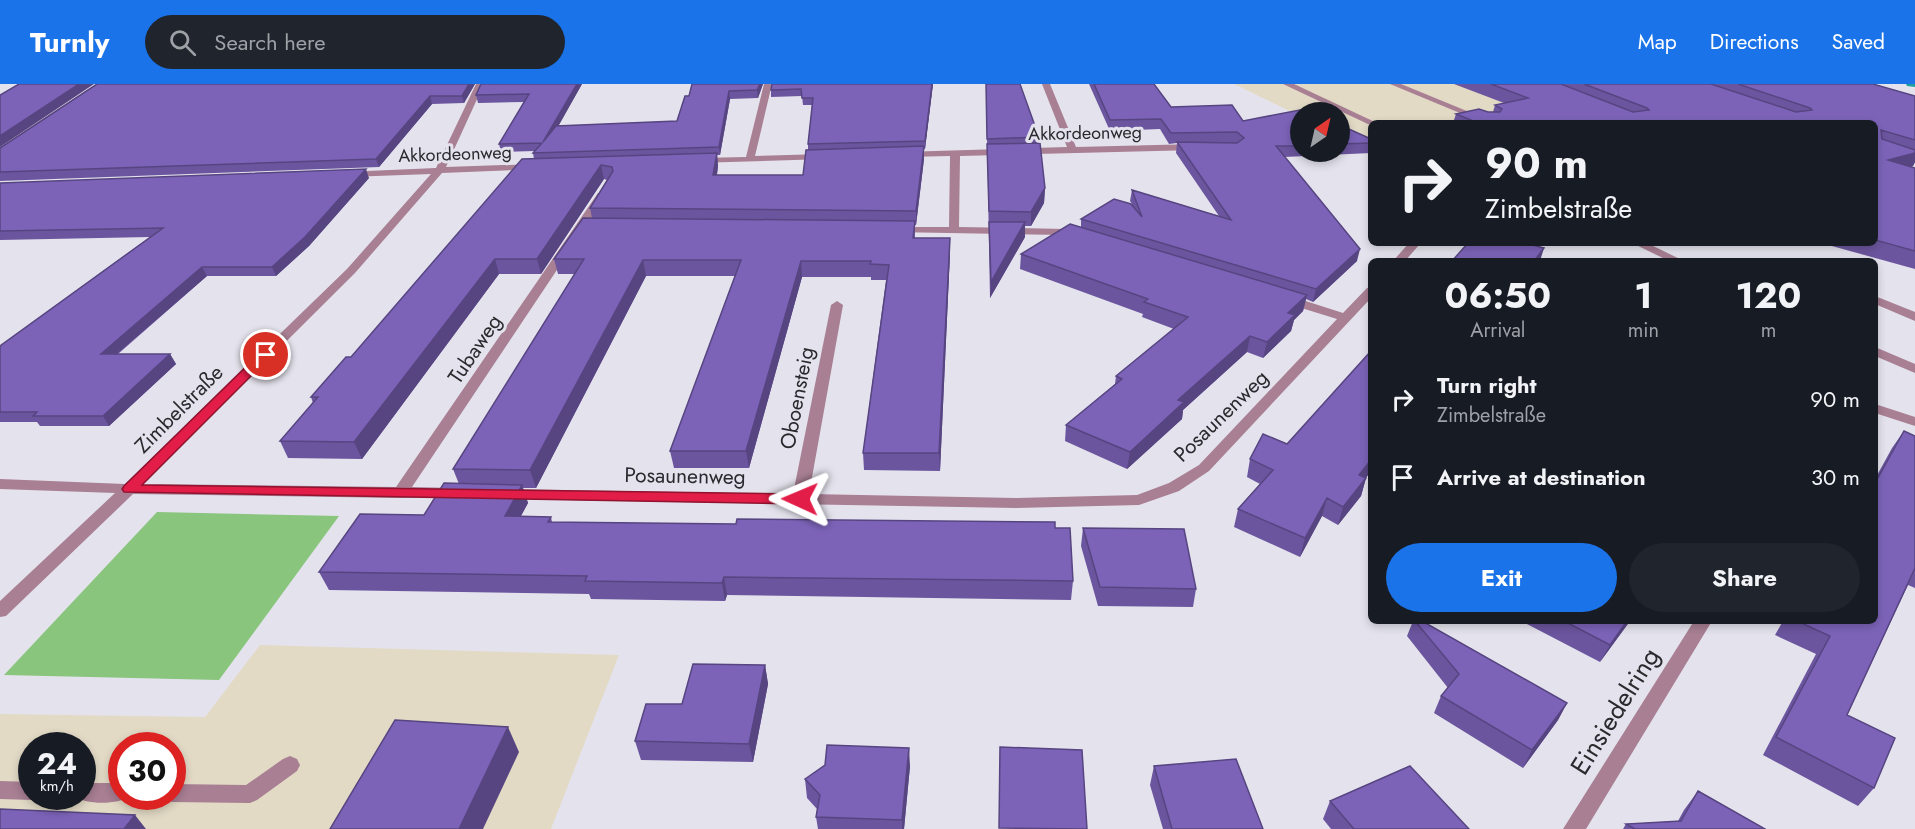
<!DOCTYPE html>
<html lang="en">
<head>
<meta charset="utf-8">
<style>
	body { margin:0; font-family:Jost,sans-serif; background:#20242c; color:#f1f3f6; height:100vh; display:flex; flex-direction:column; font-size:22px; white-space:nowrap }
	* { box-sizing:border-box; margin:0 }
	p { font-size:20px; color:#9ea1a6 }
	.icon { flex:none; width:33px; height:33px; fill:none; stroke:currentColor; stroke-width:2; stroke-linecap:round; stroke-linejoin:round }
	.map { position:relative; flex:1; overflow:hidden }
	.details { position:absolute; left:1368px; top:174px; width:510px; height:366px; display:flex; flex-direction:column; background:#171b24; border-radius:9px; box-shadow:0 3px 9px #0003 }
	.details>* { flex:none }
	.guide { position:absolute; left:1368px; top:36px; width:510px; height:126px; border-radius:9px; box-shadow:0 3px 9px #0003; background:#171b24; color:#f1f3f6; overflow:hidden }
	.needle { width:39px; rotate:34deg }
	.fabs { position:absolute; left:1290px; top:18px; display:grid; gap:12px }
	.fabs a { display:grid; place-items:center; width:60px; height:60px; border-radius:50%; background:#171b24; box-shadow:0 3px 9px #0003; font-size:30px }
	.speed { position:absolute; left:18px; top:648px; display:flex; gap:12px; font-size:30px; font-weight:700; text-align:center }
	.speed>* { display:grid; place-content:center; width:78px; height:78px; border-radius:50%; background:#171b24; box-shadow:0 3px 9px #0003; line-height:1 }
	.speed small { font-size:15px; font-weight:400 }
	.speed .limit { border:9px solid #d22; background:#fff; color:#111 }
	.pin { position:absolute; display:grid; place-items:center; width:51px; height:51px; color:#fff; margin:-26px; border:3px solid #fff; border-radius:50%; box-shadow:0 2px 6px #0007 }
	.me { position:absolute; width:66px; margin:-33px; rotate:271deg; stroke-linejoin:round; filter:drop-shadow(0 0 4px #0008) }
	.turn { display:flex; align-items:center; gap:21px; height:126px; padding:0 18px; font-size:27px }
	.turn .icon { width:78px; height:78px; stroke-width:2.5 }
	.turn b { display:block; font-size:42px; line-height:51px }
	.eta { display:flex; justify-content:space-evenly; align-items:center; height:102px; text-align:center }
	.eta b { font-size:36px; font-weight:700; line-height:42px }
	.action { display:flex; gap:12px; margin-top:auto; padding:12px 18px }
	.action a { flex:1; height:69px; border-radius:36px; background:#1a73e8; color:#fff; font-size:24px; font-weight:700; line-height:69px; text-align:center }
	.action a+a { background:#20242c; color:#f1f3f6 }
	ul { padding:0; list-style:none }
	li { display:flex; align-items:center; gap:18px; height:78px; padding:0 18px }
	li div { flex:1 }
	li b { display:block; font-size:22px }
	li em { font-style:normal }
	header { display:flex; align-items:center; gap:36px; box-sizing:border-box; height:84px; padding:0 30px; background:#1a73e8; color:#fff }
	header strong { font-size:28px }
	nav { display:flex; gap:33px; margin-inline-start:auto; font-size:21px }
	.search { width:420px; height:54px; background:#20242c; display:flex; align-items:center; gap:15px; box-sizing:border-box; padding:0 21px; border-radius:33px; color:#9ea1a6; font-size:22px }
	.map>svg:first-child { display:block }
	.commercial { fill:#e2dac5; fill-rule:evenodd }
	.green { fill:#89c57d }
	.lines { fill:none; stroke-linecap:round; stroke-linejoin:round }
	.stream { fill:#1ea0a1; fill-rule:evenodd }
	.minor { fill:#a87f93; fill-rule:evenodd }
	.wall { fill:#6b559e }
	.shaded-wall { fill:#574581 }
	.building { fill:#7c63b8; stroke:#574581; stroke-width:1.5 }
	.route { fill:#e11d48; stroke:#92132f; stroke-width:1.5 }
	.labels { text-anchor:middle; stroke-width:6; stroke-linejoin:round; paint-order:stroke }
	.far-street-label { font-size:18px; fill:#2a2a2e; stroke:#e4e3ed }
	.street-label { font-size:21px; fill:#2a2a2e; stroke:#e4e3ed }
	.near-street-label { font-size:26px; fill:#2a2a2e; stroke:#e4e3ed }
</style>
</head>
<body>
<header>
<strong>Turnly</strong>
<div class="search"><svg class="icon" aria-label="search" viewBox="0 0 24 24"><circle cx="10" cy="10" r="6"/><path d="M15 15l6 6"/></svg>Search here</div>
<nav><a>Map</a><a>Directions</a><a>Saved</a></nav>
</header>
<div class="map">
<svg width="1915" height="745" viewBox="0 0 1915 745">
	<rect width="100%" height="100%" fill="#e4e3ed"/>
	<path class="commercial" d="M 1234,0 L 1651,0 L 1768,39 L 1371,39 L 1371,66 L 1340,51 L 1340,28 L 1300,28 L 1300,32 Z
		M 260,561 L 619,571 L 551,745 L 0,745 L 0,630 L 205,633 ZM 32,662 L 82,662 L 82,712 L 32,712 ZM 122,662 L 172,662 L 172,712 L 122,712 Z"/>
	<path class="green" d="M 157,428 L 339,432 L 219,596 L 4,591 Z"/>
	<g class="lines">
		<path class="stream" d="M 1906,0 L 1915,0 L 1915,3 L 1907,2 Z"/>
		<path class="minor" d="M 476,0 L 484,0 L 446,83 L 534,80 L 539,83 L 537,85 L 442,89 L 355,189 L 143,400 L 396,403 L 598,109 L 606,109 L 607,111 L 412,403 L 456,404 L 462,405 L 464,409 L 462,413 L 400,414 L 133,410 L 6,532 L 0,533 L 0,517 L 115,409 L 0,405 L 0,395 L 125,400 L 347,185 L 431,90 L 348,93 L 343,90 L 344,88 L 436,84 Z
			M 764,0 L 772,0 L 755,72 L 824,70 L 829,73 L 827,75 L 696,79 L 696,75 L 699,74 L 746,73 Z
			M 1042,0 L 1050,0 L 1076,63 L 1196,60 L 1201,63 L 1196,66 L 960,72 L 959,143 L 1067,145 L 1082,151 L 1076,154 L 1066,151 L 893,148 L 893,144 L 897,143 L 949,143 L 950,72 L 905,73 L 900,70 L 902,68 L 1067,63 Z
			M 1283,0 L 1294,0 L 1377,39 L 1370,41 Z
			M 1390,0 L 1401,0 L 1496,39 L 1484,39 Z
			M 1409,159 L 1419,161 L 1405,177 L 1393,177 Z
			M 1632,159 L 1647,159 L 1684,177 L 1669,177 Z
			M 1371,203 L 1371,214 L 1209,387 L 1179,407 L 1139,421 L 1016,424 L 507,415 L 499,410 L 507,405 L 793,410 L 831,221 L 837,217 L 843,221 L 809,410 L 1016,414 L 1137,411 L 1169,399 L 1199,381 L 1337,235 L 1282,218 L 1282,212 L 1290,212 L 1343,229 L 1367,204 Z
			M 1875,212 L 1915,228 L 1915,237 L 1875,220 Z
			M 1875,263 L 1915,280 L 1915,289 L 1875,272 Z
			M 1875,320 L 1915,333 L 1915,342 L 1875,329 Z
			M 1694,537 L 1712,537 L 1586,745 L 1563,745 Z
			M 290,672 L 297,675 L 300,681 L 297,687 L 257,716 L 250,719 L 172,718 L 163,712 L 172,712 L 172,700 L 246,701 L 283,675 Z
			M 0,697 L 32,698 L 32,712 L 40,712 L 32,716 L 0,715 Z
			M 82,699 L 122,699 L 122,712 L 130,712 C 120,721 84,721 74,712 L 82,712 Z"/>
	</g>
	<path class="wall" d="M 97,0 L 475,0 L 464,19 L 432,20 L 379,83 L 0,97 L 0,64 Z
		M 481,0 L 582,0 L 558,42 L 677,37 L 685,12 L 763,0 L 758,14 L 730,15 L 720,71 L 717,71 L 718,82 L 717,91 L 803,91 L 808,66 L 808,60 L 812,21 L 803,21 L 802,12 L 771,13 L 771,6 L 772,0 L 933,0 L 925,65 L 924,65 L 924,75 L 916,141 L 915,141 L 915,154 L 950,169 L 940,387 L 864,386 L 863,369 L 886,196 L 871,196 L 871,193 L 802,193 L 749,384 L 674,384 L 670,367 L 736,192 L 646,192 L 536,404 L 523,404 L 528,419 L 521,432 L 551,433 L 552,438 L 1055,444 L 1073,497 L 1071,516 L 727,511 L 725,517 L 591,515 L 589,510 L 329,506 L 319,488 L 424,431 L 459,400 L 453,385 L 575,190 L 558,190 L 554,175 L 592,134 L 590,124 L 607,96 L 604,95 L 541,190 L 499,190 L 362,375 L 288,374 L 280,357 L 313,319 L 311,313 L 351,273 L 534,75 L 533,69 L 535,67 L 501,68 L 499,60 L 524,18 L 478,19 L 476,11 Z
		M 986,0 L 1039,53 L 1039,59 L 1045,104 L 1044,119 L 1031,142 L 1025,142 L 1025,153 L 990,214 Z
		M 1089,0 L 1154,0 L 1171,23 L 1243,37 L 1300,28 L 1300,68 L 1340,68 L 1340,41 L 1371,55 L 1371,69 L 1284,73 L 1357,177 L 1313,218 L 1306,215 L 1303,227 L 1294,236 L 1291,247 L 1263,274 L 1247,268 L 1183,326 L 1182,335 L 1127,385 L 1065,357 L 1066,341 L 1115,300 L 1116,292 L 1174,245 L 1142,233 L 1143,230 L 1020,185 L 1021,170 L 1081,143 L 1081,135 L 1132,120 L 1130,117 L 1132,106 L 1219,132 L 1176,69 L 1177,59 L 1169,60 L 1160,45 L 1110,47 Z
		M 1454,0 L 1873,0 L 1915,12 L 1915,78 L 1913,82 L 1911,82 L 1915,84 L 1915,185 L 1821,159 L 1875,159 L 1875,39 L 1453,39 L 1456,30 L 1493,28 L 1495,21 L 1504,19 Z
		M 369,94 L 309,162 L 276,192 L 207,192 L 118,270 L 170,270 L 176,280 L 109,342 L 40,342 L 37,338 L 0,338 L 0,262 L 150,153 L 0,156 L 0,99 Z
		M 1371,267 L 1371,387 L 1366,394 L 1361,412 L 1338,441 L 1322,432 L 1300,473 L 1234,443 L 1238,425 L 1260,400 L 1247,393 L 1250,375 L 1287,360 Z
		M 1904,347 L 1915,352 L 1915,504 L 1908,501 L 1847,631 L 1874,704 L 1858,722 L 1763,671 L 1816,570 L 1775,551 L 1783,537 L 1875,537 L 1875,395 L 1892,364 Z
		M 1083,444 L 1196,505 L 1193,523 L 1098,522 L 1081,462 Z
		M 1413,537 L 1422,537 L 1567,619 L 1558,636 L 1523,684 L 1434,629 L 1441,612 L 1448,604 L 1407,552 Z
		M 1521,537 L 1630,537 L 1600,578 Z
		M 765,581 L 768,600 L 753,678 L 641,676 L 635,657 Z
		M 910,682 L 904,745 L 818,745 L 816,733 L 817,725 L 807,714 L 805,695 Z
		M 1154,682 L 1263,745 L 1163,745 L 1150,701 Z
		M 1698,707 L 1765,745 L 1623,745 L 1626,740 L 1678,737 L 1684,726 Z
		M 1330,717 L 1469,745 L 1331,745 L 1323,735 Z"/>
	<path class="shaded-wall" d="M 79,0 L 94,0 L 0,63 L 0,52 Z
		M 469,0 L 475,0 L 464,19 L 462,12 Z
		M 577,0 L 582,0 L 545,66 L 543,58 Z
		M 760,0 L 763,0 L 758,14 L 757,6 Z
		M 932,0 L 933,0 L 925,65 L 925,57 Z
		M 729,7 L 730,15 L 720,71 L 719,63 Z
		M 430,12 L 432,20 L 379,83 L 376,75 Z
		M 924,62 L 924,75 L 916,141 L 916,127 Z
		M 717,69 L 718,82 L 715,104 L 713,91 Z
		M 1915,69 L 1915,78 L 1913,82 L 1881,90 L 1888,76 Z
		M 601,81 L 604,95 L 541,190 L 537,175 Z
		M 366,85 L 369,94 L 309,162 L 276,192 L 272,183 Z
		M 1045,104 L 1044,119 L 1031,142 L 1031,128 Z
		M 1025,138 L 1025,153 L 990,214 L 991,198 Z
		M 950,154 L 950,169 L 940,387 L 939,369 Z
		M 1544,164 L 1540,177 L 1534,177 Z
		M 1360,165 L 1357,177 L 1313,218 L 1316,205 Z
		M 495,175 L 499,190 L 362,375 L 354,358 Z
		M 643,176 L 646,192 L 536,404 L 530,386 Z
		M 801,177 L 802,193 L 749,384 L 746,367 Z
		M 202,183 L 207,192 L 106,279 L 101,270 Z
		M 1307,211 L 1303,227 L 1294,236 L 1291,247 L 1263,274 L 1267,258 L 1288,229 Z
		M 1250,252 L 1247,268 L 1183,326 L 1182,335 L 1127,385 L 1130,368 L 1178,316 Z
		M 170,270 L 176,280 L 109,342 L 103,332 Z
		M 1371,376 L 1371,387 L 1354,409 L 1359,391 Z
		M 1366,394 L 1361,412 L 1338,441 L 1343,423 Z
		M 522,401 L 528,419 L 511,450 L 505,432 Z
		M 1327,414 L 1322,432 L 1300,473 L 1305,454 Z
		M 724,493 L 727,511 L 725,517 L 722,499 Z
		M 1627,537 L 1630,537 L 1600,578 L 1610,561 Z
		M 765,581 L 768,600 L 753,678 L 749,660 Z
		M 1567,619 L 1558,636 L 1523,684 L 1532,666 Z
		M 508,643 L 519,668 L 483,745 L 459,745 Z
		M 909,664 L 910,682 L 904,745 L 902,745 L 902,736 Z
		M 135,731 L 146,745 L 124,745 Z"/>
	<path class="building" d="M 19,0 L 79,0 L 0,52 L 0,11 Z
		M 97,0 L 469,0 L 462,12 L 430,12 L 376,75 L 0,88 L 0,64 Z
		M 481,0 L 577,0 L 543,58 L 556,42 L 677,37 L 685,12 L 689,12 L 692,0 L 760,0 L 757,6 L 729,7 L 719,63 L 533,69 L 542,59 L 499,60 L 529,10 L 476,11 Z
		M 772,0 L 932,0 L 925,57 L 808,60 L 813,14 L 802,14 L 801,5 L 771,6 Z
		M 986,0 L 1020,0 L 1039,53 L 987,55 Z
		M 1094,0 L 1154,0 L 1171,23 L 1232,21 L 1243,37 L 1305,25 L 1312,28 L 1300,28 L 1300,62 L 1276,62 L 1360,165 L 1316,205 L 1081,135 L 1114,115 L 1131,120 L 1142,133 L 1132,106 L 1231,136 L 1177,58 L 1237,59 L 1244,54 L 1237,48 L 1171,49 L 1161,35 L 1110,36 Z
		M 1491,0 L 1561,0 L 1633,28 L 1649,26 L 1647,24 L 1584,0 L 1711,0 L 1796,28 L 1812,26 L 1810,24 L 1738,0 L 1873,0 L 1915,12 L 1915,56 L 1881,46 L 1882,55 L 1915,66 L 1915,69 L 1888,76 L 1915,84 L 1915,167 L 1875,156 L 1875,39 L 1478,39 L 1456,30 L 1479,25 L 1488,28 L 1500,28 L 1502,25 L 1495,21 L 1528,14 Z
		M 1340,41 L 1371,55 L 1371,59 L 1340,60 Z
		M 1040,59 L 1045,104 L 1031,128 L 989,127 L 987,60 Z
		M 924,62 L 916,127 L 590,124 L 613,87 L 612,83 L 601,81 L 537,175 L 495,175 L 354,358 L 280,357 L 318,313 L 311,313 L 346,273 L 351,273 L 522,75 L 717,69 L 713,91 L 803,91 L 806,66 Z
		M 366,85 L 305,153 L 272,183 L 202,183 L 101,270 L 170,270 L 103,332 L 33,332 L 37,328 L 0,328 L 0,262 L 163,144 L 0,147 L 0,99 Z
		M 583,134 L 915,137 L 913,154 L 950,154 L 939,369 L 863,369 L 889,181 L 870,180 L 871,177 L 801,177 L 746,367 L 670,367 L 741,176 L 643,176 L 530,386 L 453,385 L 584,175 L 554,175 Z
		M 989,138 L 1025,138 L 991,198 Z
		M 1070,140 L 1307,211 L 1288,229 L 1295,231 L 1267,258 L 1250,252 L 1178,316 L 1184,318 L 1130,368 L 1066,341 L 1122,295 L 1116,292 L 1188,233 L 1144,218 L 1148,215 L 1021,170 Z
		M 1468,159 L 1525,159 L 1544,164 L 1534,177 L 1452,177 Z
		M 1371,267 L 1371,376 L 1359,391 L 1366,394 L 1343,423 L 1327,414 L 1305,454 L 1238,425 L 1273,386 L 1250,375 L 1263,350 L 1287,360 Z
		M 1904,347 L 1915,352 L 1915,484 L 1847,631 L 1895,654 L 1874,704 L 1776,653 L 1830,552 L 1797,537 L 1875,537 L 1875,399 Z
		M 444,399 L 522,401 L 505,432 L 551,433 L 548,438 L 736,440 L 737,435 L 1055,438 L 1055,444 L 1070,444 L 1073,497 L 724,493 L 722,499 L 585,497 L 587,492 L 319,488 L 360,430 L 424,431 Z
		M 1083,444 L 1184,445 L 1196,505 L 1100,503 Z
		M 1415,537 L 1422,537 L 1567,619 L 1532,666 L 1441,612 L 1459,590 Z
		M 1564,537 L 1627,537 L 1610,561 Z
		M 693,580 L 765,581 L 749,660 L 635,657 L 646,620 L 682,620 Z
		M 395,636 L 508,643 L 459,745 L 330,745 Z
		M 827,661 L 909,664 L 902,736 L 816,733 L 820,711 L 805,695 L 825,681 Z
		M 1000,663 L 1082,666 L 1087,745 L 999,744 Z
		M 1236,675 L 1263,745 L 1172,745 L 1154,682 Z
		M 1410,682 L 1469,745 L 1354,745 L 1330,717 Z
		M 1698,707 L 1765,745 L 1635,745 L 1626,740 L 1681,737 Z
		M 0,725 L 135,731 L 124,745 L 0,745 Z"/>
	<path class="route" d="M 266,267 L 270,268 L 270,273 L 142,401 L 800,410 L 807,415 L 800,420 L 124,408 L 122,405 L 124,402 L 261,268 Z"/>
	<g class="labels">
		<g class="far-street-label">
			<text transform="translate(1085 49) rotate(-1)" y="6">Akkordeonweg</text>
			<text transform="translate(455 70) rotate(-2)" y="6">Akkordeonweg</text>
		</g>
		<g class="street-label">
			<text transform="translate(475 265) rotate(-56)" y="7">Tubaweg</text>
			<text transform="translate(797 314) rotate(-79)" y="7">Oboensteig</text>
			<text transform="translate(179 325) rotate(-45)" y="7">Zimbelstraße</text>
			<text transform="translate(1221 332) rotate(-44)" y="7">Posaunenweg</text>
			<text transform="translate(685 392) rotate(1)" y="7">Posaunenweg</text>
		</g>
		<g class="near-street-label">
			<text transform="translate(1615 627) rotate(-58)" y="9">Einsiedelring</text>
		</g>
	</g>
</svg>
<div class="fabs">
<a><svg class="needle" viewBox="-14 -14 28 28"><path d="M0-13l5 13h-10z" fill="#e53935"/><path d="M0 13l5-13h-10z" fill="#9ea1a6"/></svg></a>
</div>
<div class="speed"><div>24<small>km/h</small></div><div class="limit">30</div></div>
<div class="pin" style="left:266px;top:271px;background:#d93025"><svg class="icon" aria-label="arrive" viewBox="0 0 24 24"><path d="M6 21V4h12l-3 4 3 4H6"/></svg></div>
<svg class="me" style="left:800px;top:415px" viewBox="-20 -20 40 40"><path d="M0-17L14 15 0 8-14 15z" fill="#e11d48" stroke="#fff" stroke-width="4"/></svg>
<div class="guide">
<div class="turn"><svg class="icon" aria-label="right" viewBox="0 0 24 24"><path d="M7 20v-9h11M14 6l5 5-5 5"/></svg><div><b>90 m</b>Zimbelstraße</div></div>
</div>
<section class="details">
<div class="eta">
<div><b>06:50</b><p>Arrival</p></div>
<div><b>1</b><p>min</p></div>
<div><b>120</b><p>m</p></div>
</div>
<ul>
<li><svg class="icon" aria-label="right" viewBox="0 0 24 24"><path d="M7 20v-9h11M14 6l5 5-5 5"/></svg><div><b>Turn right</b><p>Zimbelstraße</p></div><em>90 m</em></li>
<li><svg class="icon" aria-label="arrive" viewBox="0 0 24 24"><path d="M6 21V4h12l-3 4 3 4H6"/></svg><div><b>Arrive at destination</b></div><em>30 m</em></li>
</ul>
<div class="action"><a>Exit</a><a>Share</a></div>
</section>
</div>
</body>
</html>
